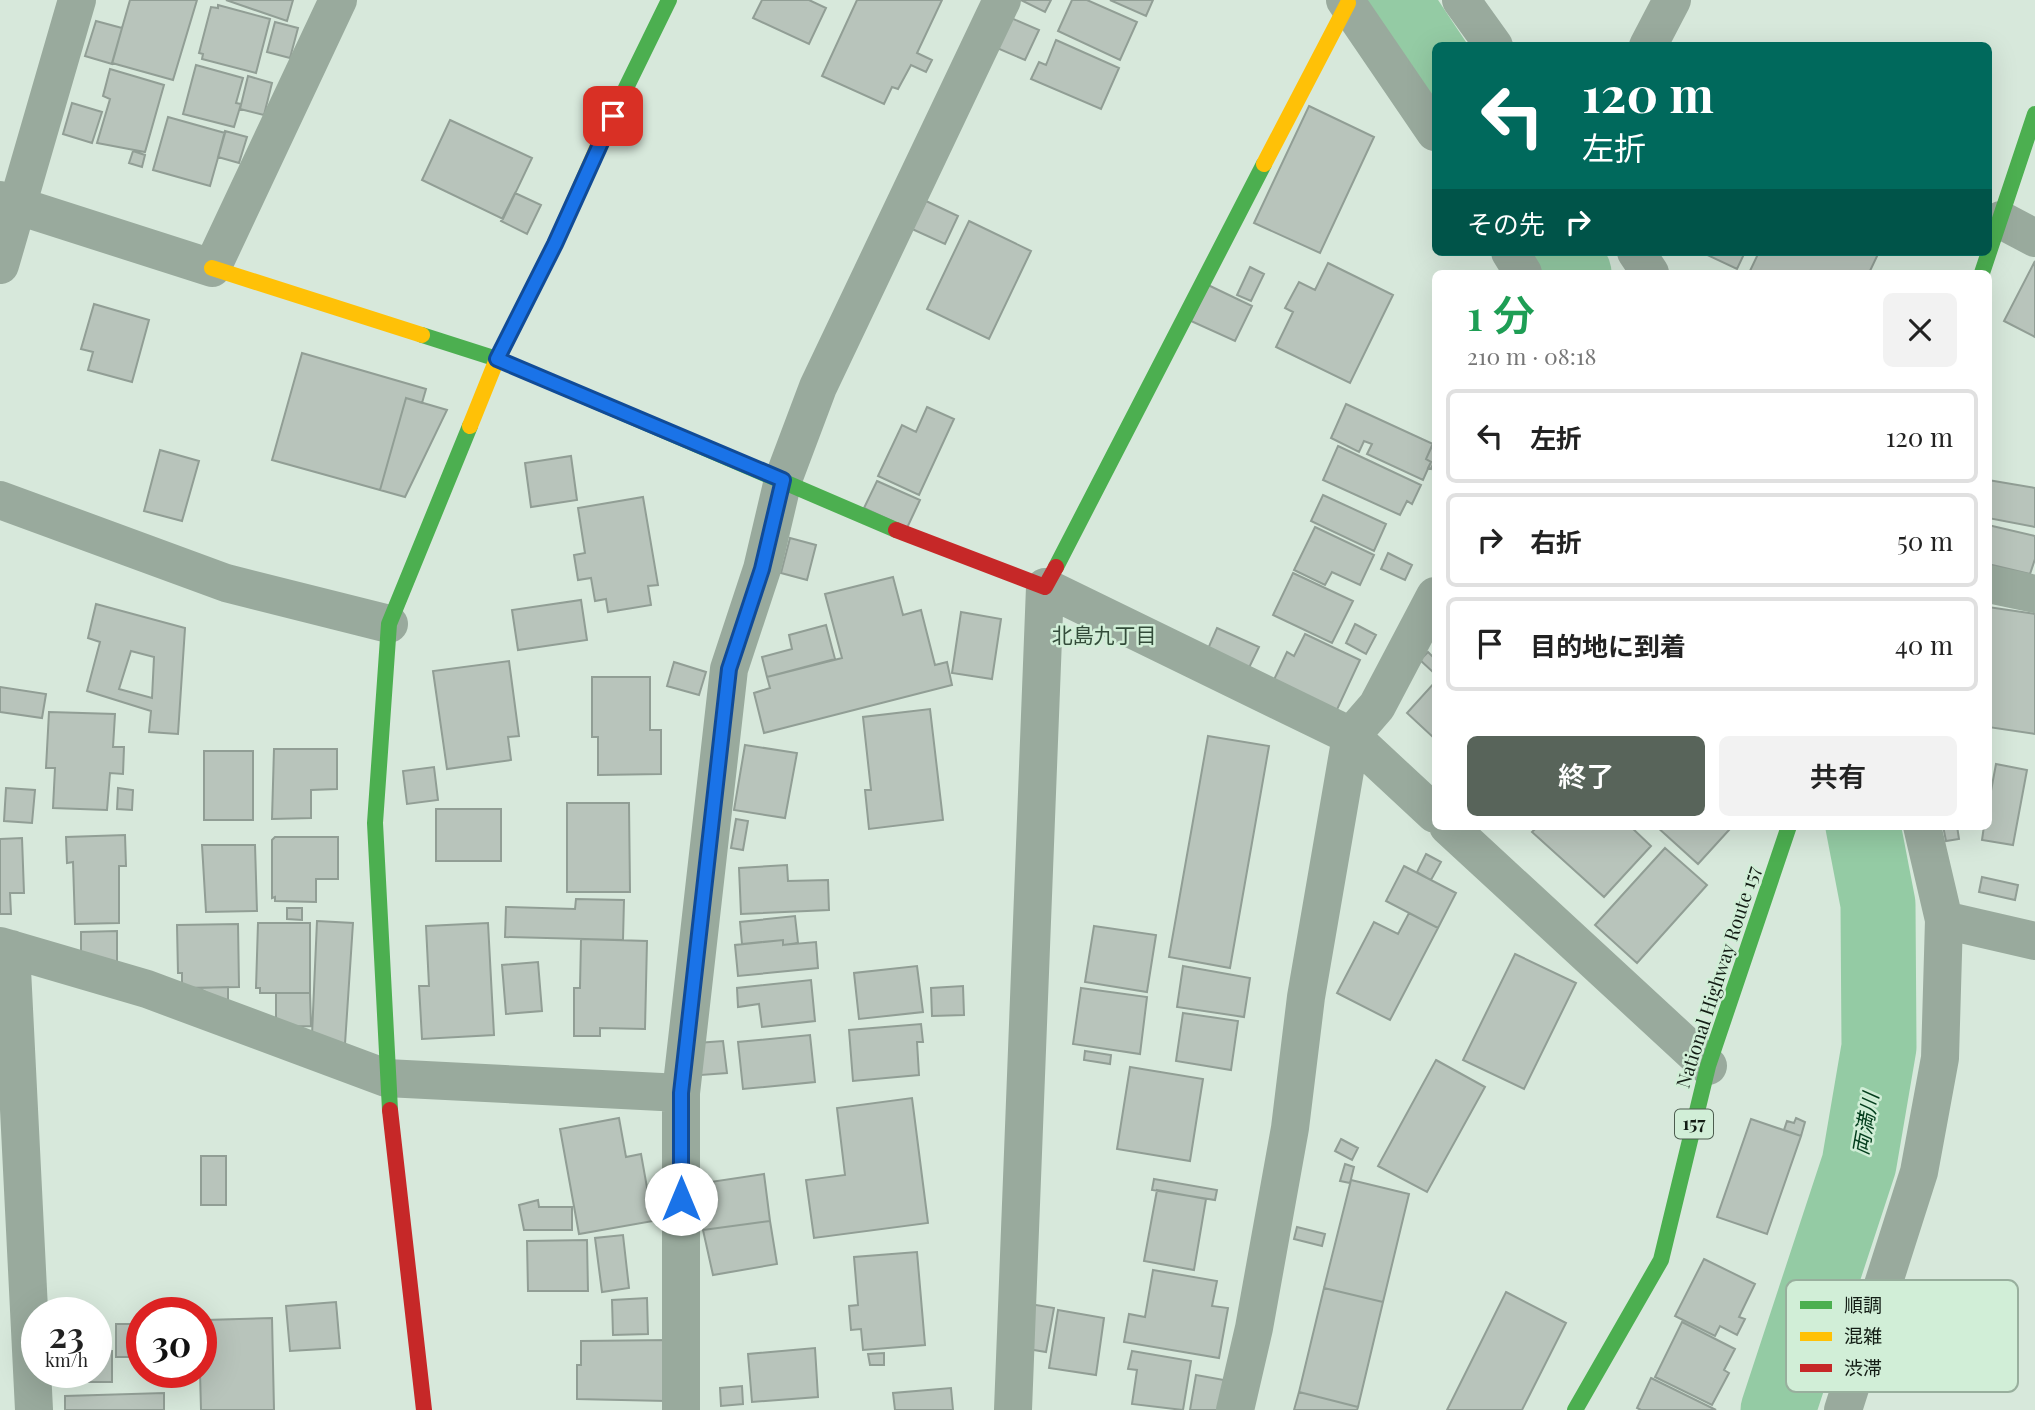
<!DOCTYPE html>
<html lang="ja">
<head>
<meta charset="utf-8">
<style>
	body { margin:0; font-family:"Playfair Display","Noto Sans JP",serif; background:#f2f2f2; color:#222; height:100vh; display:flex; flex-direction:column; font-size:26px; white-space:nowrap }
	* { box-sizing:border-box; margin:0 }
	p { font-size:23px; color:#767676 }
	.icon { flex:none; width:38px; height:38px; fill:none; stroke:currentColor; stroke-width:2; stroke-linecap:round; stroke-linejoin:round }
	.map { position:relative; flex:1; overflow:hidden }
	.panel { position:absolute; left:1432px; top:270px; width:560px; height:560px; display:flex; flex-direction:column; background:#fff; border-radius:10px; box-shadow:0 7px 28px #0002 }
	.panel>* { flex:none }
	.guide { position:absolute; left:1432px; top:42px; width:560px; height:214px; border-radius:10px; box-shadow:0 7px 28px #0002; background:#00695c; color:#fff; overflow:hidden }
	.speed { position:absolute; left:21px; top:1297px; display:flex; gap:14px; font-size:35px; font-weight:700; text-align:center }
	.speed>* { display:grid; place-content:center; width:91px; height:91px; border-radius:50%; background:#fff; box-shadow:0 7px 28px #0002; line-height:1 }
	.speed small { font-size:18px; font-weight:400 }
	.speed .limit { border:10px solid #d22; background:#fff; color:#111 }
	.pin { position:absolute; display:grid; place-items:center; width:60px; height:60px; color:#fff; margin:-30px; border-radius:14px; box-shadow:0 4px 10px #0006 }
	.me { position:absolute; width:77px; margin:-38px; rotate:0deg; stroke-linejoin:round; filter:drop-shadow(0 0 5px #0008) }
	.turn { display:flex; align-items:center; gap:24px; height:147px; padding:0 35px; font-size:32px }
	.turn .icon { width:91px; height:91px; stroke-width:2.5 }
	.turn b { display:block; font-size:49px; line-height:60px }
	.then { display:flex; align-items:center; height:66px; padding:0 35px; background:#0003; gap:14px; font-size:26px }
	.round { display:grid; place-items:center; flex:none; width:74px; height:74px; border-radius:10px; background:#f2f2f2 }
	.head { display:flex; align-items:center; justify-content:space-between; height:119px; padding:0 35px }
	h1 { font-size:42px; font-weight:600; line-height:52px; color:#1e9e55 }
	.primary-button { display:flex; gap:14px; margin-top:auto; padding:14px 35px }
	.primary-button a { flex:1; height:80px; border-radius:10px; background:#58645a; color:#fff; font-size:28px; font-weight:600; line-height:80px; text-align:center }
	.primary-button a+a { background:#f2f2f2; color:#222 }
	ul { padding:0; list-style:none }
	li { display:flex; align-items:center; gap:21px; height:94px; margin:0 14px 10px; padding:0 21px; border:4px solid #e0e0e0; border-radius:10px }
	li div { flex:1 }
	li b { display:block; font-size:26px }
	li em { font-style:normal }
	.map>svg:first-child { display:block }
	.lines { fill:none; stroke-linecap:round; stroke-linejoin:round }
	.river { stroke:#94cba4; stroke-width:75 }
	.building { fill:#b8c4bb; stroke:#919e95; stroke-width:2; fill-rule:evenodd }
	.street { stroke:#99aa9d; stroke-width:38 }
	.fast { stroke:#4caf50; stroke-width:16 }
	.slow { stroke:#ffc107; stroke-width:16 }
	.jam { stroke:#c62828; stroke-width:16 }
	.route-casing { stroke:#114b97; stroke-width:18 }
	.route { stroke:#1a73e8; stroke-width:12 }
	.labels { text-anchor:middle; stroke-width:5; stroke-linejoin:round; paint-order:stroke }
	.shield { fill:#d1eed7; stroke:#4c5c4f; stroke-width:2 }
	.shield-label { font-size:18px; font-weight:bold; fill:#131d15 }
	.street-label { font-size:19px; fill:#131d15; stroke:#d1eed7 }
	.neighbourhood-label { font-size:21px; fill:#334c3a; stroke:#d1eed7 }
	.water-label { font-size:21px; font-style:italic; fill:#033d1c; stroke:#d1eed7 }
	.key { fill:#d1eed7; stroke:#98af9d; stroke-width:2 }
	.key-label { font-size:19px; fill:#131d15 }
</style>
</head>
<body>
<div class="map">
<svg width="2035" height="1410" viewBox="0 0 2035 1410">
	<rect width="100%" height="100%" fill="#d7e8db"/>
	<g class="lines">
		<path class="river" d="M 1393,0 L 1435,63
			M 1561,252 L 1574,273
			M 1778,1410 L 1859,1164 L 1879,1047 L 1878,904 L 1863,826"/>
	</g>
	<path class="building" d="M 130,0 L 197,0 L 173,80 L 112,63 Z
		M 226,0 L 293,0 L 287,21 Z
		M 762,0 L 809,0 L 826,8 L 809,44 L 753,18 Z
		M 857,0 L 942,0 L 917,53 L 932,60 L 926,72 L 911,65 L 898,89 L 892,87 L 884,104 L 822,76 Z
		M 1021,0 L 1051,0 L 1045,12 Z
		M 1072,0 L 1087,0 L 1137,22 L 1120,60 L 1058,31 Z
		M 1110,0 L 1153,0 L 1146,16 Z
		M 218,5 L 270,19 L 256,73 L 202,59 L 203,54 L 199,53 L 211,7 L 218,8 Z
		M 1011,18 L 1039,30 L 1025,60 L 997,48 Z
		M 96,21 L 122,28 L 112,64 L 85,56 Z
		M 275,22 L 298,28 L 290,58 L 267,52 Z
		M 1056,40 L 1119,68 L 1101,109 L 1031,79 L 1039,62 L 1046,65 Z
		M 196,65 L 243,78 L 236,103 L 241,104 L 234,127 L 183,114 Z
		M 110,69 L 164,85 L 145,152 L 97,143 L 110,99 L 103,96 Z
		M 248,76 L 272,83 L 264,115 L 240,109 Z
		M 72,103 L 102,112 L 92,143 L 63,134 Z
		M 1309,106 L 1374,137 L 1320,253 L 1254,223 Z
		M 168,117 L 225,133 L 210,186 L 153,170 Z
		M 450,120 L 532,158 L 503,219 L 422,180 Z
		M 225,131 L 247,137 L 239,163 L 218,157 Z
		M 133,151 L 145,155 L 142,167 L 129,163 Z
		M 515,193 L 541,205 L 527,234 L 501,221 Z
		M 926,201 L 958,216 L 945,244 L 912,229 Z
		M 969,221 L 1031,251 L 989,339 L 927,309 Z
		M 1701,252 L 1745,252 L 1737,269 Z
		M 1759,252 L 1879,252 L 1869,273 L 1749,273 Z
		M 2035,261 L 2035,337 L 2004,321 Z
		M 1328,263 L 1393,295 L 1350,383 L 1276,347 L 1293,312 L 1285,308 L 1299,282 L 1315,290 Z
		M 1250,267 L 1264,274 L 1251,301 L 1237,295 Z
		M 1208,285 L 1252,306 L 1235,341 L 1191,321 Z
		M 94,304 L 149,320 L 132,382 L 88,370 L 93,352 L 81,349 Z
		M 302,353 L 426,389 L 422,403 L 406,398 L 380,490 L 272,460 Z
		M 406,398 L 447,410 L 405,497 L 380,490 Z
		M 1346,404 L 1433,444 L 1426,459 L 1431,462 L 1423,480 L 1367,454 L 1372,444 L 1364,441 L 1359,452 L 1331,438 Z
		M 927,407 L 954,419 L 919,495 L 878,476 L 902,425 L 916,432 Z
		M 1433,443 L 1435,460 L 1431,469 L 1428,468 L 1431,462 L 1426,459 Z
		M 1338,446 L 1421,485 L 1412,504 L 1407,501 L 1400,515 L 1323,480 Z
		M 160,450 L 199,461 L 182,521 L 144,511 Z
		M 571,456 L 577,500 L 531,507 L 525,463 Z
		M 1988,480 L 2035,488 L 2035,527 L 1988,518 Z
		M 877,481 L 920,500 L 907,528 L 864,508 Z
		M 1323,495 L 1386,524 L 1374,551 L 1311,521 Z
		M 643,497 L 658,585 L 648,586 L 651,605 L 608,612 L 606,599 L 595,601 L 591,578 L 578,580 L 574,555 L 585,553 L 578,508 Z
		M 1988,525 L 2035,536 L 2035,559 L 2030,574 L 1988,564 Z
		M 1315,527 L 1374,555 L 1360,585 L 1332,572 L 1325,585 L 1294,570 Z
		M 790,538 L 816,545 L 807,580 L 781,573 Z
		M 1388,553 L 1412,565 L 1405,580 L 1381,569 Z
		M 1293,573 L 1353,601 L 1332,643 L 1273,615 Z
		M 893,577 L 903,615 L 921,610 L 935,665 L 947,662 L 952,685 L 764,733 L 754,693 L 770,688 L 767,677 L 842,658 L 825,594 Z
		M 581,600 L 587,640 L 518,650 L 512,610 Z
		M 96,604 L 185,628 L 178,734 L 149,732 L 151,711 L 87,691 L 100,642 L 88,638 ZM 131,651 L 154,657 L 152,698 L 119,689 Z
		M 1988,607 L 2035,614 L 2035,734 L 1988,727 Z
		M 961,612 L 1001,619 L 992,679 L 952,673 Z
		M 1355,624 L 1376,635 L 1366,654 L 1346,643 Z
		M 826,625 L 835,659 L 767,677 L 762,657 L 792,649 L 789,635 Z
		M 1217,628 L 1259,647 L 1245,676 L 1204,658 Z
		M 1305,634 L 1360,660 L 1334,716 L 1271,686 L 1287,652 L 1294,656 Z
		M 1428,652 L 1435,659 L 1435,674 L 1420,660 Z
		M 509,661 L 519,736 L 508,737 L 511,760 L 447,769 L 433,671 Z
		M 674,662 L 706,672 L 699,695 L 667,686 Z
		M 592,677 L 650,677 L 650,730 L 661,730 L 661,774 L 598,775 L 598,737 L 592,737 Z
		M 1435,682 L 1435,739 L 1407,713 Z
		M 0,687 L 46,694 L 42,718 L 0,712 Z
		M 930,709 L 943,820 L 869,829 L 865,790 L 871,790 L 863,717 Z
		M 49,712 L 115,714 L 113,747 L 124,747 L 123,774 L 110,773 L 107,810 L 53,808 L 55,768 L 46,768 Z
		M 1208,736 L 1269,746 L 1230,968 L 1169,957 Z
		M 745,745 L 797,753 L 785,818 L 734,810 Z
		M 274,749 L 337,749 L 337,789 L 311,790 L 311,818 L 272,819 Z
		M 204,751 L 253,751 L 253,820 L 204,820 Z
		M 1996,764 L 2027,770 L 2013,845 L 1982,840 L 1984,826 L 1988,826 L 1988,807 Z
		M 434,767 L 438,800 L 407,804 L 403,771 Z
		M 6,788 L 35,790 L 32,823 L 4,821 Z
		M 118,788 L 133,790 L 132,810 L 117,809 Z
		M 567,803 L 629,803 L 630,892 L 567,892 Z
		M 436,809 L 501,809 L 501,861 L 436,861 Z
		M 736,819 L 748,821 L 743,850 L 731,848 Z
		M 1538,826 L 1630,826 L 1651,846 L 1604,897 L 1532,832 Z
		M 1656,826 L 1725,826 L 1729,830 L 1698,864 Z
		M 1943,826 L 1957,826 L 1959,839 L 1946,841 Z
		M 125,835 L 126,866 L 119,866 L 119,923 L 75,924 L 73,862 L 67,863 L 66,837 Z
		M 275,837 L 338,837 L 338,879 L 316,879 L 316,902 L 275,901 L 275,897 L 272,898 L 272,840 Z
		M 22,838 L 24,893 L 10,893 L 11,914 L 0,914 L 0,839 Z
		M 202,845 L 255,845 L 257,911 L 206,912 Z
		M 1665,848 L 1707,885 L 1637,963 L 1595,925 Z
		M 1426,854 L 1441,862 L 1431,880 L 1417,872 Z
		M 787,865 L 788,881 L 828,880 L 829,910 L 741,914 L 739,868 Z
		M 1404,866 L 1456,893 L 1438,928 L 1386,901 Z
		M 1982,877 L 2018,885 L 2015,900 L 1979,892 Z
		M 576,899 L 624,900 L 623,940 L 505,937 L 506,907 L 575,909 Z
		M 287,908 L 302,908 L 302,920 L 287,919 Z
		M 1409,913 L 1438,928 L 1390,1020 L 1337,993 L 1374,922 L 1398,934 Z
		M 795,916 L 798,943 L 783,945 L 783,940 L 742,944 L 740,922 Z
		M 317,921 L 353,923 L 345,1044 L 312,1035 Z
		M 258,923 L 310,923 L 310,993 L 260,993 L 260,988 L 256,988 Z
		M 488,923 L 494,1035 L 422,1039 L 419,986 L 429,986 L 426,926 Z
		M 238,924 L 239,987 L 182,988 L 182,973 L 178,973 L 177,925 Z
		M 1094,926 L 1156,935 L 1147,992 L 1085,982 Z
		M 117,931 L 117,966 L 81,966 L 81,932 Z
		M 581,939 L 647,941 L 645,1029 L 600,1028 L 600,1036 L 574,1036 L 574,988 L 580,988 Z
		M 783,940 L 783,945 L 816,942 L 818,968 L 738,976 L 735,945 Z
		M 1515,954 L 1576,983 L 1524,1089 L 1463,1060 Z
		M 538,962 L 542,1011 L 506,1014 L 502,965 Z
		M 917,966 L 923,1012 L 859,1019 L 854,973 Z
		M 1183,966 L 1250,978 L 1244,1017 L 1177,1007 Z
		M 811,980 L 815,1021 L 762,1027 L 759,1004 L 738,1007 L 737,988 Z
		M 963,986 L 964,1015 L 932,1016 L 931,988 Z
		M 228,987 L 228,1004 L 198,988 Z
		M 1081,988 L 1147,997 L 1140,1054 L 1073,1044 Z
		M 276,993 L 310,993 L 311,1026 L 276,1027 Z
		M 1183,1013 L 1238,1021 L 1231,1070 L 1176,1061 Z
		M 921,1024 L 923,1042 L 917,1042 L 919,1075 L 853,1081 L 849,1030 Z
		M 810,1035 L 815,1082 L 743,1089 L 738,1042 Z
		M 723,1041 L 727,1073 L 701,1075 L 697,1043 Z
		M 1085,1051 L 1111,1055 L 1110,1064 L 1084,1060 Z
		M 1436,1060 L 1485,1087 L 1427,1192 L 1378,1166 Z
		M 1130,1067 L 1203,1079 L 1190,1161 L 1117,1149 Z
		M 912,1098 L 928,1223 L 814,1238 L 806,1180 L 845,1175 L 837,1108 Z
		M 619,1118 L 626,1157 L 641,1154 L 653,1221 L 579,1234 L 560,1129 Z
		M 1796,1118 L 1805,1122 L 1801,1136 L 1784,1130 L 1787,1121 L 1794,1123 Z
		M 1751,1119 L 1801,1136 L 1767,1234 L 1717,1217 Z
		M 1341,1139 L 1358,1148 L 1352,1160 L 1335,1151 Z
		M 201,1156 L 226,1156 L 226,1205 L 201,1205 Z
		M 1345,1164 L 1354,1167 L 1350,1183 L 1340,1181 Z
		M 764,1174 L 770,1221 L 703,1230 L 697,1184 Z
		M 1154,1179 L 1217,1190 L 1215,1200 L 1152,1190 Z
		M 1351,1180 L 1409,1194 L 1383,1302 L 1324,1288 Z
		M 1157,1190 L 1206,1199 L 1194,1270 L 1144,1261 Z
		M 538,1200 L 539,1207 L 572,1207 L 572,1230 L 524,1230 L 519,1205 Z
		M 770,1221 L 777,1264 L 713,1275 L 703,1230 Z
		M 1297,1227 L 1325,1234 L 1322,1246 L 1294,1239 Z
		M 623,1235 L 629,1288 L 602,1292 L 595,1238 Z
		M 587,1240 L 588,1291 L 528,1291 L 527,1241 Z
		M 917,1252 L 925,1345 L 863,1350 L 861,1329 L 851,1330 L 849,1306 L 858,1305 L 854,1257 Z
		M 1704,1259 L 1755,1284 L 1739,1317 L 1745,1319 L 1737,1335 L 1720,1326 L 1715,1336 L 1675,1316 Z
		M 1153,1270 L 1217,1281 L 1212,1306 L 1228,1308 L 1219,1358 L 1124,1342 L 1129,1314 L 1145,1317 Z
		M 1324,1288 L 1383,1302 L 1358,1407 L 1299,1392 Z
		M 1506,1292 L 1566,1323 L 1522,1410 L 1447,1410 Z
		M 647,1298 L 648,1334 L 613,1335 L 612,1300 Z
		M 336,1302 L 340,1348 L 290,1351 L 286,1306 Z
		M 1018,1302 L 1054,1308 L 1046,1352 L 1010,1346 Z
		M 1058,1310 L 1104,1318 L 1096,1375 L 1049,1368 Z
		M 272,1318 L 274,1410 L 201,1410 L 200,1372 L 207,1369 L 206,1320 Z
		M 1682,1322 L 1735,1349 L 1724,1370 L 1729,1373 L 1712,1405 L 1655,1377 Z
		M 116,1324 L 142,1324 L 142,1357 L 116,1357 Z
		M 670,1340 L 666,1401 L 577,1399 L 577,1365 L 581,1365 L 581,1341 Z
		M 815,1348 L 818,1397 L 752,1402 L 748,1354 Z
		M 96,1351 L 112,1351 L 112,1382 L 69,1382 L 69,1372 L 96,1372 Z
		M 1132,1351 L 1191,1361 L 1183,1410 L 1132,1404 L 1137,1370 L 1128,1369 Z
		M 884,1353 L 884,1365 L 870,1365 L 868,1354 Z
		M 1196,1375 L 1224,1380 L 1219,1410 L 1190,1410 Z
		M 1651,1378 L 1716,1410 L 1641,1410 L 1637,1408 Z
		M 742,1386 L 743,1404 L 721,1406 L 720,1388 Z
		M 951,1388 L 953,1410 L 895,1410 L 893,1393 Z
		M 1299,1392 L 1358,1407 L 1357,1410 L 1294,1410 Z
		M 164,1393 L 164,1410 L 65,1410 L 65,1396 Z"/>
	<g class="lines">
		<path class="street" d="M 1345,0 L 1435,132
			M 1461,0 L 1494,46
			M 1648,46 L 1672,0
			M 0,200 L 212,268 L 338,0
			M 2001,220 L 2035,238
			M 1510,252 L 1523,273
			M 1636,252 L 1650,273
			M 0,265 L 77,0
			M 0,500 L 226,583 L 389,624
			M 1988,584 L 2035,594
			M 1448,826 L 1708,1066
			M 1922,826 L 1944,920 L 2035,941
			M 0,946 L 147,989 L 386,1078 L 681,1093
			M 11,949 L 34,1410
			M 681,1410 L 681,1093 L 729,669 L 762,569 L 783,480 L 818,387 L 1002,0
			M 1013,1410 L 1045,587 L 1351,736 L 1377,706 L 1435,596
			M 1235,1410 L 1254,1328 L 1290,1128 L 1306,997 L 1351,736 L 1435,814
			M 1843,1410 L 1919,1172 L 1940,1058 L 1944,920"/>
		<path class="fast" d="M 602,137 L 669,0
			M 1982,273 L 2035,114
			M 422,335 L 497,359 L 896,530
			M 1056,567 L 1264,164
			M 390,1110 L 375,823 L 389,624 L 470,426
			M 1575,1410 L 1661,1260 L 1708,1066 L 1789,826"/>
		<path class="slow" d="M 1264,164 L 1348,3
			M 212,268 L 422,335
			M 470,426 L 497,359 L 555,244 L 602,137"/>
		<path class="jam" d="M 896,530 L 1045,587 L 1056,567
			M 390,1110 L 424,1410"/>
	</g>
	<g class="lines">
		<g class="route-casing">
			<path id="route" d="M 613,116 L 555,244 L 497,359 L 783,480 L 762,569 L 729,669 L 681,1093 L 681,1199"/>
		</g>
		<use href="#route" class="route"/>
	</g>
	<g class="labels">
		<rect class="shield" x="1675" y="1109.5" width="38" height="29" rx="5"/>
		<g class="shield-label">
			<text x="1694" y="1130">157</text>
		</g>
		<g class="street-label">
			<text transform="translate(1718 977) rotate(-72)" y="7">National Highway Route 157</text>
		</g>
		<g class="neighbourhood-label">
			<text x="1104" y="643">北島九丁目</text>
		</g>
		<g class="water-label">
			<text transform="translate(1866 1124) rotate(-80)" y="7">両満川</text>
		</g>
	</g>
	<rect x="1786" y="1280" width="232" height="112" rx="10" class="key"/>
	<rect x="1800" y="1301" width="32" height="8" fill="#4caf50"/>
	<rect x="1800" y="1332" width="32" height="9" fill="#ffc107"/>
	<rect x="1800" y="1364" width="32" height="8" fill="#c62828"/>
	<g class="key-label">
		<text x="1844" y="1312">順調</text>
		<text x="1844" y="1343">混雑</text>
		<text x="1844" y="1375">渋滞</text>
	</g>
</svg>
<div class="speed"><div>23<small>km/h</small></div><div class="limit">30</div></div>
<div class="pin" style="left:613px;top:116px;background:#d93025"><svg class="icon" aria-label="arrive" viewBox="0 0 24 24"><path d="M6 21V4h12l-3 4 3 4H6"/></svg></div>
<svg class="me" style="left:681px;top:1199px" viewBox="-20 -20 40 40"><circle r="19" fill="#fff"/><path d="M0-13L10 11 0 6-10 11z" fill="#1a73e8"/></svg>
<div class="guide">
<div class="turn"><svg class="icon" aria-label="left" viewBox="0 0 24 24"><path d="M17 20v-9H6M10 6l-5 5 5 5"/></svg><div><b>120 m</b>左折</div></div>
<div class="then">その先<svg class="icon" aria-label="right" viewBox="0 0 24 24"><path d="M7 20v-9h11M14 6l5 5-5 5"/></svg></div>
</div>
<section class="panel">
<div class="head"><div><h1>1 分</h1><p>210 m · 08:18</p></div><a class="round"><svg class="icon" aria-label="close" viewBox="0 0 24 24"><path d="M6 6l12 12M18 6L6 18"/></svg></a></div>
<ul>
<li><svg class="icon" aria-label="left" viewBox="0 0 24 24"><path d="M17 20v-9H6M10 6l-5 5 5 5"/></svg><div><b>左折</b></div><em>120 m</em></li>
<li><svg class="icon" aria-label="right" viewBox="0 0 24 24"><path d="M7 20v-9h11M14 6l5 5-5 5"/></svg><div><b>右折</b></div><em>50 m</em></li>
<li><svg class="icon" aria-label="arrive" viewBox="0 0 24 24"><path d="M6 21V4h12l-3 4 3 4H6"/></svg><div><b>目的地に到着</b></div><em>40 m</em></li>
</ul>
<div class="primary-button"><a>終了</a><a>共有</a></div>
</section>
</div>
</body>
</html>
